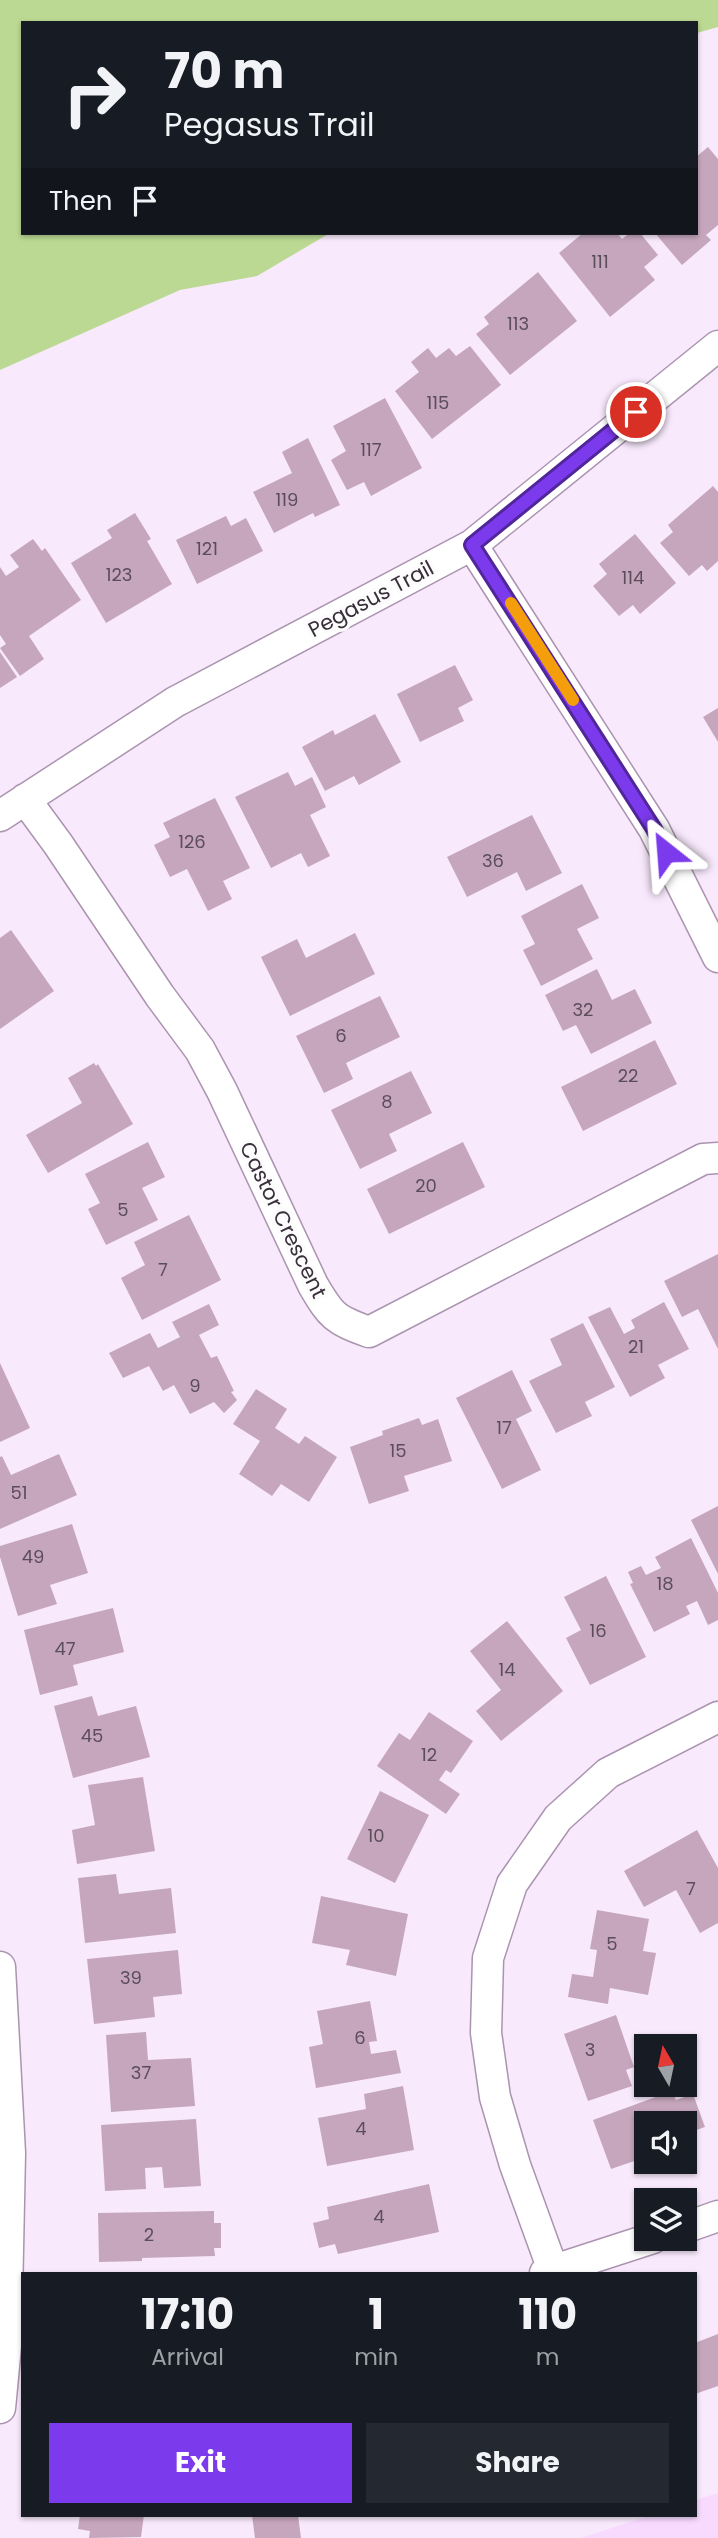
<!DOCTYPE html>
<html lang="en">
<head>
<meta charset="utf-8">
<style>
	body { margin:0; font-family:Poppins,sans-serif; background:#242831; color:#f1f3f6; height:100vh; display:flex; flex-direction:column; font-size:26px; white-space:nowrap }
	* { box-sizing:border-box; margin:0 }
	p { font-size:23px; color:#9ea1a6 }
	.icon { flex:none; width:38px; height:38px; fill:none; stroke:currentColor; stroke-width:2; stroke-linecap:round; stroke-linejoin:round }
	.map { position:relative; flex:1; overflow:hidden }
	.sheet { position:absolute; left:21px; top:2272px; width:676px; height:245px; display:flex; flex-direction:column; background:#171b24; border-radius:0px; box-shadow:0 2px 5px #0004 }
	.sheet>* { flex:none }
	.top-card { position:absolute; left:21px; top:21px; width:677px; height:214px; border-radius:0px; box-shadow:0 2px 5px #0004; background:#171b24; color:#f1f3f6; overflow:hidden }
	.needle { width:46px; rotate:351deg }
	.buttons { position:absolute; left:634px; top:2034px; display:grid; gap:14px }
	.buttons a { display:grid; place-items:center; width:63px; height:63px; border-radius:0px; background:#171b24; box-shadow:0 2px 5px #0004; font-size:35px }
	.pin { position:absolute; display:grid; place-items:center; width:60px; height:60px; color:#fff; margin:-30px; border:4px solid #fff; border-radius:50%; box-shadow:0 2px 7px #0007 }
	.me { position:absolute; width:77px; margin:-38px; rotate:332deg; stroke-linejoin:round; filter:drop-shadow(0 0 5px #0008) }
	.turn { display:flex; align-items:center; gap:24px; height:147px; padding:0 28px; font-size:32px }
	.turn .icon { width:91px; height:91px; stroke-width:2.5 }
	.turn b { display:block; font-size:49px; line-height:60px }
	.then { display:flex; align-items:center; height:66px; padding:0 28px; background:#0003; gap:14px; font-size:26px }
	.eta { display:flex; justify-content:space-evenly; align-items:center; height:119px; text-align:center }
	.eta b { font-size:42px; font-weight:700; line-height:49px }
	.action { display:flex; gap:14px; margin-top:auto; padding:14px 28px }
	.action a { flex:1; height:80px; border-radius:0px; background:#7c3aed; color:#fff; font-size:28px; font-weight:700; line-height:80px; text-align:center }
	.action a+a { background:#242831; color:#f1f3f6 }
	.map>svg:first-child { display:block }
	.built { fill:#f8daff }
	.green { fill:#bcd993 }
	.building { fill:#c6a6bd }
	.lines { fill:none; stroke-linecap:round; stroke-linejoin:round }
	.street-casing { stroke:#ab94b0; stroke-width:33 }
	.street { stroke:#fff; stroke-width:30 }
	.route-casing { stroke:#51269a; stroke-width:18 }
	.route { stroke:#7c3aed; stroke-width:12 }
	.slow { stroke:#f59e0b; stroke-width:12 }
	.labels { text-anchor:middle; stroke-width:7; stroke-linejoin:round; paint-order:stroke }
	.number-label { font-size:18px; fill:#5c4d5c }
	.street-label { font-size:21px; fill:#392f3b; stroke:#fcfcfc }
</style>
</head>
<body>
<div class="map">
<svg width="718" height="2538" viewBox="0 0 718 2538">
	<rect width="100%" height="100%" fill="#f8e9fc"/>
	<path class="built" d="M 718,2493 L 718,2538 L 581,2538 L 651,2515 L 695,2515 L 695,2500 Z"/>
	<path class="green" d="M 0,0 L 718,0 L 718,27 L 697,33 L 696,23 L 23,23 L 23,233 L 330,233 L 257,276 L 180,290 L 0,370 Z"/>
	<path class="building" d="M 708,147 L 718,159 L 718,225 L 706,235 L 711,240 L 682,265 L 655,233 L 696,233 L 696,157 Z
		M 583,233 L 617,233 L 622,239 L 630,233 L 640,233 L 658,255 L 644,267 L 655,280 L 610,317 L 559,253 Z
		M 538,272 L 577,321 L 510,375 L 476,334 L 489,324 L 484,317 Z
		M 470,346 L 501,385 L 432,439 L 395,391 L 419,372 L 411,362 L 428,348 L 436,358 L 449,348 L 456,356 Z
		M 385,398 L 422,468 L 371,496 L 364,482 L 347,490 L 331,460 L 346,451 L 333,426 Z
		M 308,438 L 340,505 L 315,517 L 313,513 L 274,533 L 253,492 L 292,473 L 282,452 Z
		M 713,486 L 718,492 L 718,561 L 707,571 L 702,565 L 689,576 L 660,543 L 673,532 L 668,525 Z
		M 135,513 L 151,539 L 147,541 L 172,584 L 106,623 L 71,563 L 112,538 L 107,530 Z
		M 226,516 L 231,526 L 246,518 L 263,551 L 197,584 L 176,540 Z
		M 635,534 L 676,583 L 640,614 L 633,605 L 619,616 L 593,586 L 607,574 L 599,564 Z
		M 33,539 L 42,551 L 45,548 L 81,600 L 29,636 L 44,659 L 20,676 L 0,648 L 6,644 L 0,635 L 0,567 L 6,576 L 19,567 L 10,555 Z
		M 0,652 L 17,677 L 0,688 Z
		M 455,665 L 473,700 L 458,708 L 464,721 L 420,742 L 397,694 Z
		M 718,708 L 718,742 L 703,717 Z
		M 375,714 L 401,762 L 359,785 L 354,776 L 325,791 L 302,747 L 333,730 L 335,735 Z
		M 288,772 L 295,786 L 312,777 L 326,807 L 310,815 L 330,856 L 308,867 L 301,853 L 271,868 L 235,797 Z
		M 215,798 L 250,868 L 223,881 L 232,899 L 208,911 L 187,869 L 170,877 L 154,845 L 170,837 L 163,823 Z
		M 532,815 L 562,873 L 526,891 L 517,872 L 467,897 L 447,857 Z
		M 582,884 L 599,918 L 577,929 L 593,959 L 541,986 L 523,950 L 535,944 L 521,916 Z
		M 11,930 L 54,991 L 0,1029 L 0,938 Z
		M 355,933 L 375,974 L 290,1016 L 261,957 L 297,939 L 306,958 Z
		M 597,969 L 612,1000 L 635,989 L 652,1023 L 591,1054 L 576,1025 L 563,1031 L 545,995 Z
		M 380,996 L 400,1037 L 346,1063 L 353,1079 L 324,1093 L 296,1036 Z
		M 655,1040 L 677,1084 L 583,1131 L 561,1087 Z
		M 94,1063 L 96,1066 L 98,1064 L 133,1124 L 48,1173 L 26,1135 L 82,1103 L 68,1078 Z
		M 411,1071 L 432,1113 L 389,1134 L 397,1151 L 360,1169 L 331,1110 Z
		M 148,1142 L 165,1177 L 142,1188 L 158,1220 L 106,1245 L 88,1209 L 100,1203 L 85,1174 Z
		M 463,1142 L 485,1187 L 389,1234 L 367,1189 Z
		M 189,1215 L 221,1280 L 142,1320 L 121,1278 L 145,1265 L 134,1242 Z
		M 718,1254 L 718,1349 L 698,1309 L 682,1317 L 664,1281 Z
		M 664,1302 L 689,1349 L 658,1365 L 665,1378 L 630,1397 L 588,1317 L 610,1307 L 624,1334 L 635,1328 L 631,1320 Z
		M 209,1304 L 219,1325 L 199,1335 L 211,1358 L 217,1356 L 234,1391 L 231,1392 L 237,1400 L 224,1413 L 214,1402 L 190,1414 L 174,1385 L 163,1391 L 149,1366 L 123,1378 L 109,1353 L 150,1333 L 158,1348 L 180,1337 L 172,1322 Z
		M 583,1323 L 615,1387 L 585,1402 L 592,1416 L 556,1433 L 529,1381 L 562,1365 L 550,1339 Z
		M 0,1363 L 30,1428 L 0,1442 Z
		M 512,1370 L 532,1411 L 516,1419 L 541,1470 L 502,1489 L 456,1398 Z
		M 256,1389 L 287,1409 L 275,1428 L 299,1444 L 305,1436 L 337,1457 L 309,1502 L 281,1484 L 272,1496 L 239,1474 L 260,1441 L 233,1424 Z
		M 419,1418 L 422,1425 L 438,1419 L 452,1461 L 404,1476 L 409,1491 L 369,1504 L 350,1447 L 383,1435 L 382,1431 Z
		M 59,1454 L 77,1495 L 0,1529 L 0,1457 L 2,1456 L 11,1475 Z
		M 718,1506 L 718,1574 L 691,1520 Z
		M 72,1524 L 88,1573 L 50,1585 L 57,1604 L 18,1616 L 0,1557 L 0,1546 Z
		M 691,1538 L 718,1593 L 718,1620 L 708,1625 L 697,1601 L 686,1606 L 690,1614 L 654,1632 L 630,1584 L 633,1583 L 628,1572 L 641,1566 L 646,1575 L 661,1568 L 655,1557 Z
		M 606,1576 L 646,1657 L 590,1685 L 566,1638 L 581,1630 L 564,1597 Z
		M 113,1608 L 124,1652 L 73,1665 L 78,1685 L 40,1695 L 24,1630 Z
		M 507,1621 L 563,1691 L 501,1741 L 476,1711 L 501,1690 L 470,1651 Z
		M 92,1696 L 98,1716 L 136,1706 L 150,1757 L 73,1778 L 54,1706 Z
		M 429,1712 L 473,1741 L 451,1773 L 446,1770 L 439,1780 L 460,1794 L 446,1814 L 377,1766 L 399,1733 L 410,1740 Z
		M 143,1777 L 155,1851 L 77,1864 L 72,1830 L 95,1825 L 88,1785 Z
		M 380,1791 L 429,1815 L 395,1883 L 347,1859 Z
		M 697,1830 L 718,1868 L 718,1923 L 700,1933 L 676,1890 L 644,1907 L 624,1871 Z
		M 116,1874 L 119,1894 L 171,1888 L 176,1933 L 85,1943 L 78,1878 Z
		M 321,1896 L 408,1914 L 396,1976 L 346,1965 L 350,1950 L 312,1943 Z
		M 597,1910 L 649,1919 L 643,1951 L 656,1953 L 648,1995 L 610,1988 L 608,2004 L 568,1997 L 572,1974 L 593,1977 L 597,1950 L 590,1949 Z
		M 178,1950 L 182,1994 L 153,1997 L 155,2017 L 94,2024 L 87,1959 Z
		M 370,2001 L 377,2041 L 369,2042 L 371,2054 L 396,2050 L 401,2073 L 316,2088 L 309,2047 L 323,2044 L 317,2011 Z
		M 616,2015 L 634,2067 L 626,2070 L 632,2086 L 588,2101 L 564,2034 Z
		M 146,2032 L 148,2060 L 191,2058 L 195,2106 L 111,2112 L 106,2035 Z
		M 403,2086 L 414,2150 L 327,2166 L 318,2118 L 366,2109 L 364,2094 Z
		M 672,2091 L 676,2100 L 693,2094 L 705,2127 L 688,2133 L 692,2145 L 684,2148 L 684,2123 L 646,2123 L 646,2157 L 611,2169 L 593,2120 Z
		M 196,2119 L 201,2186 L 164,2188 L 162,2167 L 145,2168 L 146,2189 L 105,2191 L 101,2125 Z
		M 429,2184 L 439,2232 L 338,2254 L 335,2244 L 319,2248 L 313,2223 L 329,2219 L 327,2207 Z
		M 214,2211 L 214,2223 L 221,2223 L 221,2248 L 214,2248 L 215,2256 L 142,2258 L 142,2261 L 99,2262 L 98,2213 Z
		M 718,2334 L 718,2386 L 695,2394 L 695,2343 Z
		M 80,2515 L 144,2515 L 141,2537 L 89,2538 L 90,2531 L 78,2529 Z
		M 252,2515 L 298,2515 L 301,2538 L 255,2538 Z"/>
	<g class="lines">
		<g class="street-casing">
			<path id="street" d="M 472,545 L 654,829 L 718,957
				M 25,799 L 58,844 L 160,996 L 200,1050 L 222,1091 L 313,1285 C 331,1316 335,1320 369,1332 L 703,1159 L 718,1158
				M 0,816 L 175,702 L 472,545 L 718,346
				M 0,1967 L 10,2153 L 6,2346 L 0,2408
				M 684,2228 L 718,2216
				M 553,2270 L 515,2165 L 495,2097 L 486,2033 L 488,1958 L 512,1884 L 558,1818 L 608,1773 L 718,1717
				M 545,2273 L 653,2238"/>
		</g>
		<use href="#street" class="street"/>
	</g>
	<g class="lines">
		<g class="route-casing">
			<path id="route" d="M 636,412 L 472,545 L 654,829 L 666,852"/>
		</g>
		<use href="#route" class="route"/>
		<path class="slow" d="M 511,603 L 573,700"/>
	</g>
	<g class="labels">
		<g class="number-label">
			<text x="600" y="268">111</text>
			<text x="518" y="330">113</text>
			<text x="438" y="409">115</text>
			<text x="371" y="456">117</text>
			<text x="287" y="506">119</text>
			<text x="207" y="555">121</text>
			<text x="119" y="581">123</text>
			<text x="633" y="584">114</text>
			<text x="192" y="848">126</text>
			<text x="493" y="867">36</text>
			<text x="583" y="1016">32</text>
			<text x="341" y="1042">6</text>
			<text x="628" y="1082">22</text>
			<text x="387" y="1108">8</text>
			<text x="426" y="1192">20</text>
			<text x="123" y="1216">5</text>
			<text x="163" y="1276">7</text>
			<text x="636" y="1353">21</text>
			<text x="195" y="1392">9</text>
			<text x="504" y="1434">17</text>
			<text x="398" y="1457">15</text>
			<text x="19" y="1499">51</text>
			<text x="33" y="1563">49</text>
			<text x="665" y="1590">18</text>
			<text x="598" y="1637">16</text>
			<text x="65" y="1655">47</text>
			<text x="507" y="1676">14</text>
			<text x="92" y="1742">45</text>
			<text x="429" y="1761">12</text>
			<text x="376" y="1842">10</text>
			<text x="691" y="1895">7</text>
			<text x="612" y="1950">5</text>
			<text x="131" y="1984">39</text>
			<text x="360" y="2044">6</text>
			<text x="590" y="2056">3</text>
			<text x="141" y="2079">37</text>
			<text x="361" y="2135">4</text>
			<text x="379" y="2223">4</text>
			<text x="149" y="2241">2</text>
		</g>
		<g class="street-label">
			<text transform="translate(371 599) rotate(-28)" y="7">Pegasus Trail</text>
			<text transform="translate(283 1220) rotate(64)" y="7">Castor Crescent</text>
		</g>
	</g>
</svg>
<div class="buttons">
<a><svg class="needle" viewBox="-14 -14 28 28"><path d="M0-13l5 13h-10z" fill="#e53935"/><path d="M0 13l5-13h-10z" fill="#9ea1a6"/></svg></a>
<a><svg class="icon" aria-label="sound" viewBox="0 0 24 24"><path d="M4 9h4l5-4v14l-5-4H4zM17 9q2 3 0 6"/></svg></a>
<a><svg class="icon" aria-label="layers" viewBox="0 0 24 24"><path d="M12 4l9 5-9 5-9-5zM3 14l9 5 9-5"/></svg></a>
</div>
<div class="pin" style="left:636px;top:412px;background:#d93025"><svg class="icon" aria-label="arrive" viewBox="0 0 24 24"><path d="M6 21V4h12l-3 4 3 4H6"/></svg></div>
<svg class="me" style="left:666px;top:852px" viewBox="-20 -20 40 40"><path d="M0-17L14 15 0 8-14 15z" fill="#7c3aed" stroke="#fff" stroke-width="4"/></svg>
<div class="top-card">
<div class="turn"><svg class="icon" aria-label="right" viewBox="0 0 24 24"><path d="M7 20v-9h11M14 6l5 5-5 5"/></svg><div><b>70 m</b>Pegasus Trail</div></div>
<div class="then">Then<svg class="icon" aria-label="arrive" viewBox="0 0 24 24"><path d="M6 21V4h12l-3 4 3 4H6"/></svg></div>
</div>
<section class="sheet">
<div class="eta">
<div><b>17:10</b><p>Arrival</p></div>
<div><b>1</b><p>min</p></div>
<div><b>110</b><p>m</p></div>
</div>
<div class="action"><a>Exit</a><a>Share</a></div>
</section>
</div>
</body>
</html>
